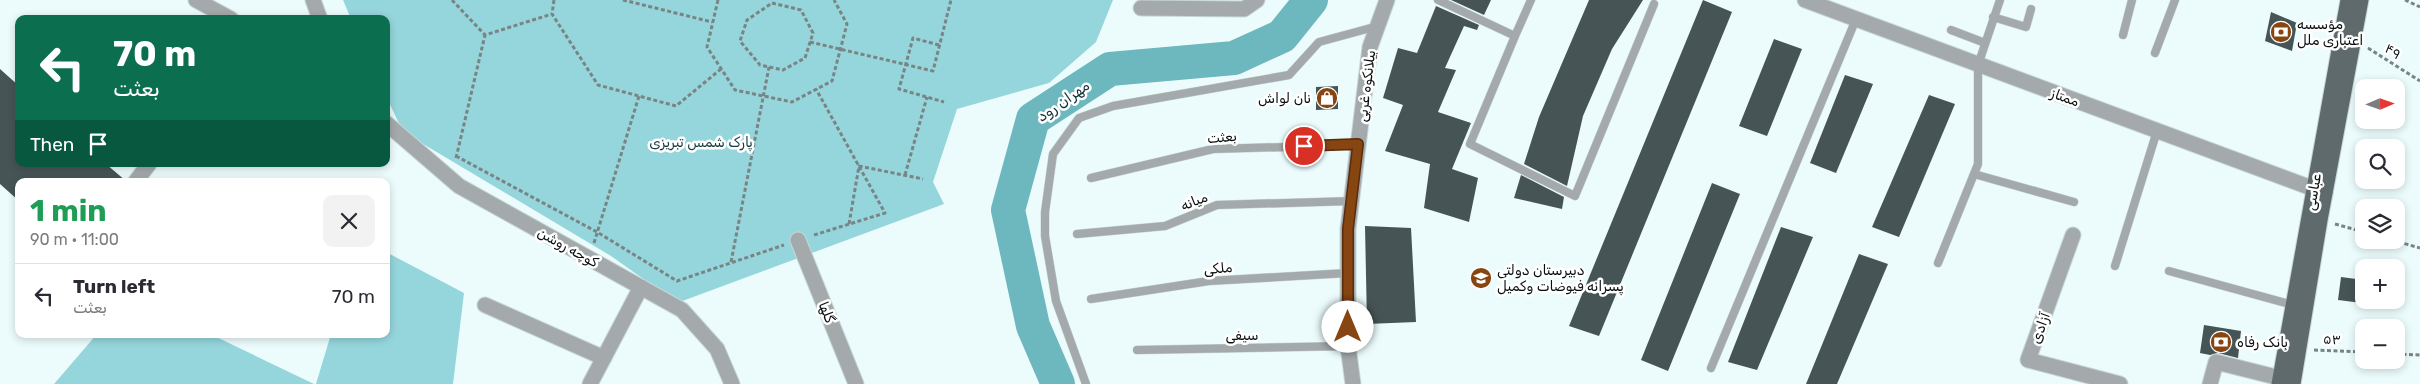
<!DOCTYPE html>
<html lang="en">
<head>
<meta charset="utf-8">
<style>
	body { margin:0; font-family:Rubik,"Noto Sans Arabic",sans-serif; background:#f2f2f3; color:#2b2b33; height:100vh; display:flex; flex-direction:column; font-size:19px; white-space:nowrap }
	* { box-sizing:border-box; margin:0 }
	p { font-size:16px; color:#7c7c81 }
	.icon { flex:none; width:28px; height:28px; fill:none; stroke:currentColor; stroke-width:2; stroke-linecap:round; stroke-linejoin:round }
	.map { position:relative; flex:1; overflow:hidden }
	.sheet { position:absolute; left:15px; top:178px; width:375px; height:160px; display:flex; flex-direction:column; background:#fff; border-radius:10px; box-shadow:0 2px 8px #0003 }
	.sheet>* { flex:none }
	.top-card { position:absolute; left:15px; top:15px; width:375px; height:152px; border-radius:10px; box-shadow:0 2px 8px #0003; background:#0b6e4f; color:#fff; overflow:hidden }
	.needle { width:32px; rotate:88deg }
	.controls { position:absolute; left:2355px; top:79px; display:grid; gap:10px }
	.controls a { display:grid; place-items:center; width:50px; height:50px; border-radius:10px; background:#fff; box-shadow:0 2px 8px #0003; font-size:25px }
	.pin { position:absolute; display:grid; place-items:center; width:42px; height:42px; color:#fff; margin:-21px; border:2px solid #fff; border-radius:50%; box-shadow:0 1px 5px #0007 }
	.me { position:absolute; width:55px; margin:-28px; rotate:0deg; stroke-linejoin:round; filter:drop-shadow(0 0 4px #0008) }
	.turn { display:flex; align-items:center; gap:18px; height:105px; padding:0 15px; font-size:22px }
	.turn .icon { width:65px; height:65px; stroke-width:2.5 }
	.turn b { display:block; font-size:35px; line-height:42px }
	.then { display:flex; align-items:center; height:48px; padding:0 15px; background:#0003; gap:10px; font-size:19px }
	.round { display:grid; place-items:center; flex:none; width:52px; height:52px; border-radius:10px; background:#f2f2f3 }
	.summary { display:flex; align-items:center; justify-content:space-between; height:85px; padding:0 15px }
	h1 { font-size:30px; font-weight:700; line-height:38px; color:#1e9e55 }
	ul { padding:0; list-style:none }
	li { display:flex; align-items:center; gap:15px; height:65px; padding:0 15px; border-top:1px solid #e1e1e2 }
	li div { flex:1 }
	li b { display:block; font-size:19px }
	li em { font-style:normal }
	.map>svg:first-child { display:block }
	.green { fill:#95d6dc }
	.lines { fill:none; stroke-linecap:round; stroke-linejoin:round }
	.river { stroke:#6db7be; stroke-width:34 }
	.building { fill:#475455 }
	.service-casing { stroke:#c8d6d7; stroke-width:9 }
	.minor-casing { stroke:#c8d6d7; stroke-width:17 }
	.tertiary-casing { stroke:#c8d6d7; stroke-width:17 }
	.primary-casing { stroke:#c8d6d7; stroke-width:17 }
	.path { stroke:#798485; stroke-width:3; stroke-dasharray:4 2.5; stroke-linecap:butt }
	.service { stroke:#a4aaab; stroke-width:8 }
	.minor { stroke:#a4aaab; stroke-width:15 }
	.tertiary { stroke:#a4aaab; stroke-width:15 }
	.primary { stroke:#5f6a6c; stroke-width:15 }
	.route-casing { stroke:#582d0b; stroke-width:12 }
	.route { stroke:#874511; stroke-width:9 }
	.labels { text-anchor:middle; stroke-width:5; stroke-linejoin:round; paint-order:stroke }
	.poi-label { font-size:14px; fill:#090e0f; stroke:#fff; text-anchor:start }
	.street-label { font-size:14px; fill:#090e0f; stroke:#fff }
	.park-label { font-size:14px; fill:#163b3e; stroke:#fff }
	.water-label { font-size:15px; font-style:italic; fill:#11363a; stroke:#fff }
</style>
</head>
<body>
<div class="map">
<svg width="2420" height="384" viewBox="0 0 2420 384">
	<rect width="100%" height="100%" fill="#ecfcfd"/>
	<path class="green" d="M 343,0 L 1113,0 L 1096,42 L 1049,83 L 957,109 L 933,182 L 944,204 L 677,303 L 611,256 L 403,132 L 386,96 L 386,19 L 351,19 Z
		M 386,252 L 464,293 L 453,384 L 316,384 L 331,334 L 386,334 Z
		M 97,334 L 210,334 L 314,384 L 54,384 Z"/>
	<g class="lines">
		<path class="river" d="M 1058,384 L 1033,326 L 1008,210 L 1033,119 L 1110,69 L 1234,58 L 1282,36 L 1311,0"/>
	</g>
	<path class="building" d="M 1451,0 L 1491,0 L 1484,15 Z
		M 1589,0 L 1643,0 L 1612,49 L 1583,116 L 1567,186 L 1524,164 L 1539,117 Z
		M 1703,0 L 1732,12 L 1599,336 L 1569,326 Z
		M 1436,6 L 1479,25 L 1477,30 L 1464,26 L 1445,68 L 1456,70 L 1438,112 L 1471,123 L 1452,169 L 1478,178 L 1469,222 L 1424,208 L 1430,164 L 1385,151 L 1403,105 L 1383,98 L 1398,48 L 1417,53 Z
		M 2271,12 L 2297,23 L 2292,51 L 2265,41 Z
		M 1774,39 L 1802,49 L 1767,136 L 1739,126 Z
		M 0,69 L 19,86 L 19,164 L 106,164 L 126,181 L 19,181 L 19,201 L 0,184 Z
		M 1845,75 L 1873,84 L 1836,173 L 1810,163 Z
		M 1338,86 L 1338,109 L 1316,110 L 1316,87 Z
		M 1929,95 L 1955,104 L 1899,237 L 1872,227 Z
		M 1521,175 L 1564,197 L 1562,209 L 1514,198 Z
		M 1712,183 L 1740,194 L 1668,371 L 1641,360 Z
		M 1365,226 L 1411,228 L 1416,322 L 1367,324 Z
		M 1781,227 L 1813,237 L 1757,370 L 1728,362 Z
		M 1859,254 L 1888,264 L 1837,384 L 1806,384 Z
		M 2341,277 L 2364,280 L 2362,303 L 2338,300 Z
		M 2204,325 L 2241,331 L 2238,358 L 2218,353 L 2210,355 L 2200,353 Z"/>
	<g class="lines">
		<g class="service-casing">
			<path id="service" d="M 1438,0 L 1515,36 L 1531,0
				M 1993,17 L 2026,27 L 2031,9
				M 1951,30 L 1985,43
				M 2123,35 L 2132,0
				M 1515,36 L 1470,144 L 1575,196 L 1654,4
				M 2155,53 L 2175,0
				M 1974,174 L 2074,202
				M 1091,178 L 1213,149 L 1358,145
				M 1077,234 L 1165,226 L 1217,205 L 1352,201
				M 1938,263 L 1978,164 L 1978,65 L 2000,0
				M 2115,266 L 2157,131
				M 2169,271 L 2293,305
				M 1091,299 L 1209,281 L 1348,273
				M 1137,350 L 1348,346
				M 1711,368 L 1856,19
				M 1086,384 L 1056,301 L 1045,236 L 1045,212 L 1053,154 L 1079,118 L 1113,106 L 1289,75 L 1319,42 L 1378,26"/>
		</g>
		<g class="minor-casing">
			<path id="minor" d="M 196,0 L 231,19
				M 313,0 L 320,19
				M 1805,0 L 2325,193
				M 1141,8 L 1244,9 L 1257,0
				M 386,123 L 459,186 L 682,310 L 717,349 L 732,384
				M 136,181 L 149,164
				M 2073,235 L 2028,360 L 2120,384
				M 798,240 L 856,384
				M 485,305 L 604,358
				M 590,384 L 641,287
				M 2210,384 L 2216,362 L 2292,381"/>
		</g>
		<g class="tertiary-casing">
			<path id="tertiary" d="M 1353,384 L 1348,346 L 1348,229 L 1370,47 L 1387,0"/>
		</g>
		<g class="primary-casing">
			<path id="primary" d="M 2279,384 L 2348,0
				M 2293,384 L 2320,220 L 2361,0"/>
		</g>
		<path class="path" d="M 452,0 L 485,35 L 552,14
			M 554,0 L 552,14 L 598,85 L 676,106 L 721,69
			M 623,0 L 712,22
			M 718,0 L 707,47 L 735,90 L 792,102 L 832,81 L 847,24 L 834,0
			M 2405,0 L 2420,7
			M 772,3 L 801,10 L 813,33 L 805,58 L 783,70 L 760,65 L 740,41 L 747,20 Z
			M 810,42 L 933,71 L 951,0
			M 939,45 L 913,38 L 899,89 L 944,102
			M 2368,48 L 2420,81
			M 456,156 L 597,232 L 677,281 L 784,245
			M 456,158 L 485,35
			M 905,175 L 927,97
			M 849,224 L 859,166 L 923,179
			M 2335,224 L 2364,232
			M 814,235 L 885,213 L 816,89
			M 2392,240 L 2420,248
			M 594,243 L 639,96
			M 731,262 L 769,67
			M 2314,350 L 2364,352
			M 2396,354 L 2420,355"/>
		<use href="#service" class="service"/>
		<use href="#minor" class="minor"/>
		<use href="#tertiary" class="tertiary"/>
		<use href="#primary" class="primary"/>
	</g>
	<g class="lines">
		<g class="route-casing">
			<path id="route" d="M 1304,146 L 1358,144 L 1348,229 L 1348,327"/>
		</g>
		<use href="#route" class="route"/>
	</g>
	<defs>
		<g id="bank-disc" transform="scale(1.125)"><circle r="9.5" fill="#874511" stroke="#fff"/><path d="M-6-4H6V4H-6ZM0-2.3a2.3 2.3 0 1 0 0 4.6a2.3 2.3 0 1 0 0-4.6Z" fill="#fff"/></g>
		<g id="shop-disc" transform="scale(1.125)"><circle r="9.5" fill="#874511" stroke="#fff"/><path d="M-5-2.5h2.3a2.7 3.5 0 0 1 5.4 0H5L5.5 6h-11ZM-1.5-2.5h3a1.5 2.3 0 0 0-3 0Z" fill="#fff"/></g>
		<g id="school-disc" transform="scale(1.125)"><circle r="9.5" fill="#874511" stroke="#fff"/><path d="M0-5L7-2L0 1L-7-2ZM-4 1L0 2.5L4 1V4Q0 6-4 4Z" fill="#fff"/></g>
	</defs>
	<g fill-rule="evenodd">
		<use href="#bank-disc" x="2281" y="32"/>
		<use href="#shop-disc" x="1327" y="98"/>
		<use href="#school-disc" x="1481" y="278"/>
		<use href="#bank-disc" x="2221" y="342"/>
	</g>
	<g class="labels">
		<g class="poi-label">
			<text x="2297" y="29">مؤسسه<tspan x="2297" dy="16">اعتباری ملل</tspan></text>
			<text x="1311" y="103" text-anchor="end">نان لواش</text>
			<text x="1497" y="275">دبیرستان دولتی<tspan x="1497" dy="16">پسرانه فیوضات وکمیل</tspan></text>
			<text x="2237" y="347">بانک رفاه</text>
		</g>
		<g class="street-label">
			<text transform="translate(2393 51) rotate(33)" y="5">۴۹</text>
			<text transform="translate(1366 86) rotate(-83)" y="5">بیلانکوه غربی</text>
			<text transform="translate(2065 97) rotate(20)" y="5">ممتاز</text>
			<text transform="translate(1222 137) rotate(-5)" y="5">بعثت</text>
			<text transform="translate(2313 192) rotate(-80)" y="5">عباسى</text>
			<text transform="translate(1194 201) rotate(-22)" y="5">میانه</text>
			<text transform="translate(568 247) rotate(29)" y="5">کوچه روشن</text>
			<text transform="translate(1218 268) rotate(-5)" y="5">ملکی</text>
			<text transform="translate(827 312) rotate(68)" y="5">گلها</text>
			<text transform="translate(2040 328) rotate(-70)" y="5">آزادی</text>
			<text transform="translate(1242 335) rotate(-1)" y="5">سیفی</text>
			<text transform="translate(2332 339) rotate(3)" y="5">۵۳</text>
		</g>
		<g class="park-label">
			<text x="701" y="147">پارک شمس تبریزی</text>
		</g>
		<g class="water-label">
			<text transform="translate(1063 101) rotate(-35)" y="5">مهران رود</text>
		</g>
	</g>
</svg>
<div class="controls">
<a><svg class="needle" viewBox="-14 -14 28 28"><path d="M0-13l5 13h-10z" fill="#e53935"/><path d="M0 13l5-13h-10z" fill="#7c7c81"/></svg></a>
<a><svg class="icon" aria-label="search" viewBox="0 0 24 24"><circle cx="10" cy="10" r="6"/><path d="M15 15l6 6"/></svg></a>
<a><svg class="icon" aria-label="layers" viewBox="0 0 24 24"><path d="M12 4l9 5-9 5-9-5zM3 14l9 5 9-5"/></svg></a>
<a>+</a>
<a>−</a>
</div>
<div class="pin" style="left:1304px;top:146px;background:#d93025"><svg class="icon" aria-label="arrive" viewBox="0 0 24 24"><path d="M6 21V4h12l-3 4 3 4H6"/></svg></div>
<svg class="me" style="left:1348px;top:327px" viewBox="-20 -20 40 40"><circle r="19" fill="#fff"/><path d="M0-13L10 11 0 6-10 11z" fill="#874511"/></svg>
<div class="top-card">
<div class="turn"><svg class="icon" aria-label="left" viewBox="0 0 24 24"><path d="M17 20v-9H6M10 6l-5 5 5 5"/></svg><div><b>70 m</b>بعثت</div></div>
<div class="then">Then<svg class="icon" aria-label="arrive" viewBox="0 0 24 24"><path d="M6 21V4h12l-3 4 3 4H6"/></svg></div>
</div>
<section class="sheet">
<div class="summary"><div><h1>1 min</h1><p>90 m · 11:00</p></div><a class="round"><svg class="icon" aria-label="close" viewBox="0 0 24 24"><path d="M6 6l12 12M18 6L6 18"/></svg></a></div>
<ul>
<li><svg class="icon" aria-label="left" viewBox="0 0 24 24"><path d="M17 20v-9H6M10 6l-5 5 5 5"/></svg><div><b>Turn left</b><p>بعثت</p></div><em>70 m</em></li>
</ul>
</section>
</div>
</body>
</html>
